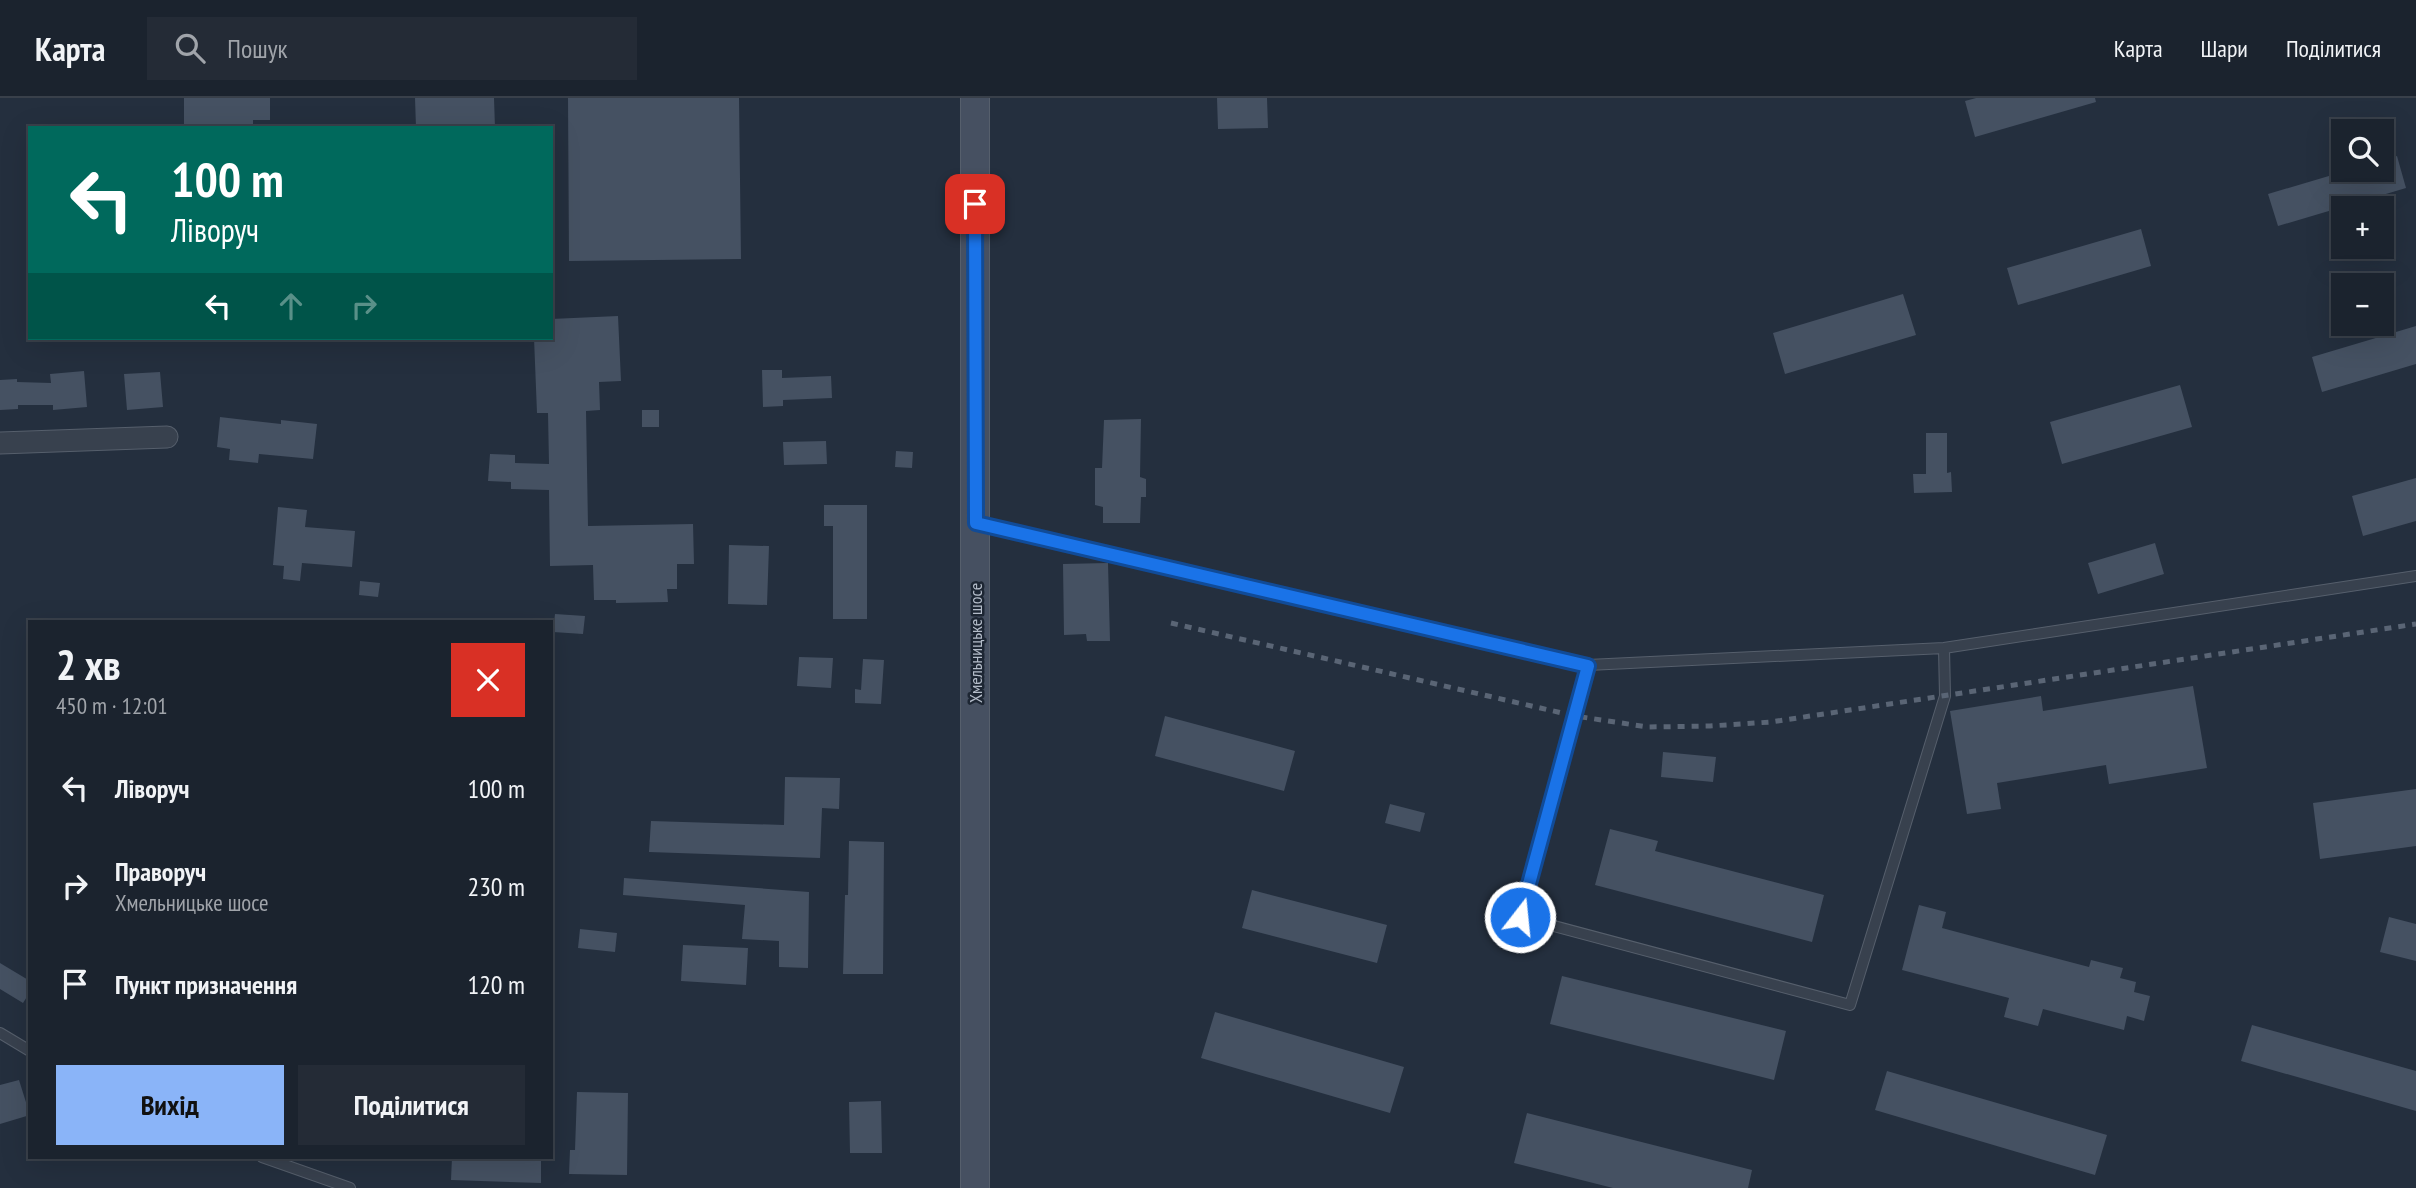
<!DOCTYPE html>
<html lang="uk">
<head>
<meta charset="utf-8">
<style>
	body { margin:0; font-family:"PT Sans Narrow",sans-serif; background:#242b36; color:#f1f3f6; height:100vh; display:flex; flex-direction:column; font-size:26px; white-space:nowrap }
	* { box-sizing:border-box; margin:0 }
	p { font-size:23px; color:#a0a4aa }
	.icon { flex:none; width:38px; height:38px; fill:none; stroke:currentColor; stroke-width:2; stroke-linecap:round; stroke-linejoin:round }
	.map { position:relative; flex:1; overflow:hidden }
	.side { position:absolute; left:28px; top:522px; width:525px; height:539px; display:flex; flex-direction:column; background:#1b232e; border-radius:0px; box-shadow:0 7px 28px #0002,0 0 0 2px #39404a }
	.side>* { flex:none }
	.top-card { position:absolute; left:28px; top:28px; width:525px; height:214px; border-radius:0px; box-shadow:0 7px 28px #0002,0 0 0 2px #39404a; background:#00695c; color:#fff; overflow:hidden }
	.tools { position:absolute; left:2331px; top:21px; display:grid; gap:14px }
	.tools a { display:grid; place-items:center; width:63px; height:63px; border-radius:0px; background:#1b232e; box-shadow:0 7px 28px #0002,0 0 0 2px #39404a; font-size:35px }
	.pin { position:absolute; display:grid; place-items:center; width:60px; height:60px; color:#fff; margin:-30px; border-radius:14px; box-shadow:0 4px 10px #0006 }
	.me { position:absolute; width:77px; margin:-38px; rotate:16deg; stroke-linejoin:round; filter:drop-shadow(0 0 5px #0008) }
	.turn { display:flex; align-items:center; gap:24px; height:147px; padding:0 28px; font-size:32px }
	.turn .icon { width:91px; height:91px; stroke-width:2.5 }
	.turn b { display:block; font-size:49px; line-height:60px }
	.lanes { display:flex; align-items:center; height:66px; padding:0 28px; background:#0003; justify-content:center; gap:35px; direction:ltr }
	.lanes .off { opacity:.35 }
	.round { display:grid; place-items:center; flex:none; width:74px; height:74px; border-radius:0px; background:#242b36 }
	.head { display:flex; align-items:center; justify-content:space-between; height:119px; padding:0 28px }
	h1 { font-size:42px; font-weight:700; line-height:52px }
	.action { display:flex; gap:14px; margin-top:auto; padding:14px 28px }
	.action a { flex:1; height:80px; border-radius:0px; background:#8ab4f8; color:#111; font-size:28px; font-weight:700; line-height:80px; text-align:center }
	.action a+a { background:#242b36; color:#f1f3f6 }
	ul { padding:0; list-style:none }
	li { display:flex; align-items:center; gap:21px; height:98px; padding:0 28px }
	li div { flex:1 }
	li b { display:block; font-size:26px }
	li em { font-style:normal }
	header { display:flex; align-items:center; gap:42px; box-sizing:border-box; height:98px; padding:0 35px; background:#1b232e; border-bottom:2px solid #39404a }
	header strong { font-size:33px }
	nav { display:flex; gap:38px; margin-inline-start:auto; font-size:24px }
	.search { width:490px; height:63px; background:#242b36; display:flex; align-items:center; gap:18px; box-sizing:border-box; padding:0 24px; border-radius:0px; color:#a0a4aa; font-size:26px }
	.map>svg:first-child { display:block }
	.building { fill:#455162 }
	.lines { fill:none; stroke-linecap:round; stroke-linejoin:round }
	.lane-casing { stroke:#565f6c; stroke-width:12 }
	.street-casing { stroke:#565f6c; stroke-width:23 }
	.secondary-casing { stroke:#565f6c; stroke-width:30 }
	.lane { stroke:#38414e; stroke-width:10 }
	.street { stroke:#38414e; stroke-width:21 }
	.secondary { stroke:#465061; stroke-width:28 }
	.rail { stroke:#5a6575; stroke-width:5; stroke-dasharray:7 7; stroke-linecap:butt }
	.route-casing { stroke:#114b97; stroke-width:18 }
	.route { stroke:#1a73e8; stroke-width:12 }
	.labels { text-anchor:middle; stroke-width:5; stroke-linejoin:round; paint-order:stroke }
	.street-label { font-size:18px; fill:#b4bcc9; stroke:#1d2633 }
</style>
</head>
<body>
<header>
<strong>Карта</strong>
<div class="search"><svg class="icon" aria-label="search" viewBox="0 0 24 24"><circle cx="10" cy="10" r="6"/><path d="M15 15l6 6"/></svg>Пошук</div>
<nav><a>Карта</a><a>Шари</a><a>Поділитися</a></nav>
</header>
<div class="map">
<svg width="2416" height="1090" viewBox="0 0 2416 1090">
	<rect width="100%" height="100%" fill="#242f3e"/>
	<path class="building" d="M 184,0 L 270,0 L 270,22 L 253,22 L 253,30 L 184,29 Z
		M 415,0 L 494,0 L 495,30 L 416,30 Z
		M 568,0 L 739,0 L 741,161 L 569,163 Z
		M 1217,0 L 1267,0 L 1268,30 L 1218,31 Z
		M 1976,0 L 2095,0 L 2096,4 L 1975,39 L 1965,3 Z
		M 2397,58 L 2406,90 L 2278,128 L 2268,96 L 2349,72 L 2382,72 L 2382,62 Z
		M 2141,131 L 2151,168 L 2018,207 L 2007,170 Z
		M 1903,196 L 1916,237 L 1785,276 L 1773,235 Z
		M 618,218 L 621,283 L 599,284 L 600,312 L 586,313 L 588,428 L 693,426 L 694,466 L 677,466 L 677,491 L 667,491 L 668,504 L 616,505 L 616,502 L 594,502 L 593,467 L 550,468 L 549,392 L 511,391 L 511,384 L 488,383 L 490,356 L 515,357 L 515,365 L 549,366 L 548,315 L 537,315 L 534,240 L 551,240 L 551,221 Z
		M 2416,228 L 2416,266 L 2322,294 L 2312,259 Z
		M 762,272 L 782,272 L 782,280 L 831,278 L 832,300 L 783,302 L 783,308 L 763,309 Z
		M 84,273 L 87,309 L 53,312 L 53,307 L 18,307 L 18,311 L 0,312 L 0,282 L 17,281 L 17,284 L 51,285 L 50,276 Z
		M 160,274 L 163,309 L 127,312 L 124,276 Z
		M 2180,287 L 2192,329 L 2062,366 L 2050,324 Z
		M 642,312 L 659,312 L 659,329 L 642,329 Z
		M 220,319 L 281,326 L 281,322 L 317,326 L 313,361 L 259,356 L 258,365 L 229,362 L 230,351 L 217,349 Z
		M 1141,321 L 1140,379 L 1146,381 L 1146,399 L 1141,399 L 1140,425 L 1103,425 L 1103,409 L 1095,407 L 1095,370 L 1102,370 L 1104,322 Z
		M 1926,335 L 1947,335 L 1947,375 L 1951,374 L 1952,394 L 1914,395 L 1913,376 L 1926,376 Z
		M 826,343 L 827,366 L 784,367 L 783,344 Z
		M 896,353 L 913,354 L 912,370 L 895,369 Z
		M 2416,380 L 2416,423 L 2363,438 L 2352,398 Z
		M 824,407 L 867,407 L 867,521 L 833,521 L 833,428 L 824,428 Z
		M 278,409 L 307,412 L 305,429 L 355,433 L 352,469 L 302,465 L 300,483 L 283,481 L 284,468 L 273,467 Z
		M 2155,445 L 2164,476 L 2098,496 L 2088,465 Z
		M 729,447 L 769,448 L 767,507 L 728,506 Z
		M 1108,465 L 1110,543 L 1087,543 L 1086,536 L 1064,537 L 1063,466 Z
		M 360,483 L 380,485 L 378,499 L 359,497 Z
		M 555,516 L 585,518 L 583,536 L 553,534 Z
		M 799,559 L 833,560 L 831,590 L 797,588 Z
		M 863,561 L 884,562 L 881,606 L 855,605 L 855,591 L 861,592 Z
		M 2193,588 L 2207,670 L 2109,686 L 2106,667 L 1997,685 L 2001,711 L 1967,716 L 1950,613 L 2041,598 L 2043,613 Z
		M 1165,618 L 1295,653 L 1284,693 L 1155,658 Z
		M 1663,654 L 1716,659 L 1713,684 L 1661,679 Z
		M 785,679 L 840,680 L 839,711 L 822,710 L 820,760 L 649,754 L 651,723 L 784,727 Z
		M 2416,691 L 2416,748 L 2320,761 L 2313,705 Z
		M 1390,706 L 1425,715 L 1420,734 L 1385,725 Z
		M 1610,731 L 1658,743 L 1655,753 L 1824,797 L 1812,844 L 1595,787 Z
		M 849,743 L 884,744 L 883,876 L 843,876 L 845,797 L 848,797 Z
		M 624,780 L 809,794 L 808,870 L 779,869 L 779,843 L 742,841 L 745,807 L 623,797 Z
		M 1252,792 L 1387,827 L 1377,865 L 1242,830 Z
		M 1919,807 L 1946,814 L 1942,830 L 2089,869 L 2091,862 L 2123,870 L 2120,880 L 2136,884 L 2134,894 L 2150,898 L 2144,923 L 2127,918 L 2124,932 L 2043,911 L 2038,928 L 2004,919 L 2009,900 L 1902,872 Z
		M 2389,819 L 2416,826 L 2416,863 L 2380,854 Z
		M 580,831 L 617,835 L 615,854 L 578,850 Z
		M 683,847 L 748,850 L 746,887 L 681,883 Z
		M 0,865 L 30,883 L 30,894 L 23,905 L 0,891 Z
		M 1562,878 L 1786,933 L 1774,982 L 1550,926 Z
		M 1215,914 L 1404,969 L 1390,1015 L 1201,960 Z
		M 2252,927 L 2416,973 L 2416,1013 L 2241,963 Z
		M 1887,973 L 2107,1037 L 2095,1077 L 1875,1012 Z
		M 19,982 L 30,1017 L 0,1026 L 0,987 Z
		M 577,994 L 628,995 L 627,1077 L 569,1076 L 570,1052 L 575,1052 Z
		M 881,1003 L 882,1055 L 850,1055 L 849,1004 Z
		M 1527,1015 L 1752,1072 L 1748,1090 L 1613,1090 L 1514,1065 Z
		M 452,1059 L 541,1059 L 541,1085 L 451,1082 Z"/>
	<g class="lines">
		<g class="lane-casing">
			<path id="lane" d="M 978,426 L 1588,567 L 1944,550 L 2416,478
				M 1588,567 L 1520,819 L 1850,907 L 1945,598 L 1944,550
				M 0,935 L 30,953
				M 262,1059 L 350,1090"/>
		</g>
		<g class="street-casing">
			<path id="street" d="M 0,345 L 167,339"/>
		</g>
		<g class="secondary-casing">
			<path id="secondary" d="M 975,1090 L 975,0"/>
		</g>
		<use href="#lane" class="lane"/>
		<use href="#street" class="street"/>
		<use href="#secondary" class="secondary"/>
		<path class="rail" d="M 1171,525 L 1575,618 L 1648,629 L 1710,628 L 1771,624 L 2416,526"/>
	</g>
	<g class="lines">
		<g class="route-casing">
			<path id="route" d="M 975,106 L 976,425 L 1588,568 L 1520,819"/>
		</g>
		<use href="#route" class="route"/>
	</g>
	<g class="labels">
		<g class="street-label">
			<text transform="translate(976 545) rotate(-90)" y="6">Хмельницьке шосе</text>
		</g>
	</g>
</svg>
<div class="tools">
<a><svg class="icon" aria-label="search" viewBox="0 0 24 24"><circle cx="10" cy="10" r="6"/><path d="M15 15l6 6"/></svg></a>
<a>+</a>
<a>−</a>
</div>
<div class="pin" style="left:975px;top:106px;background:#d93025"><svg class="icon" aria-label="arrive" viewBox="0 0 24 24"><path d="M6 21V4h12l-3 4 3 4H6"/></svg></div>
<svg class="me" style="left:1520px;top:819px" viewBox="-20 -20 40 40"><circle r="17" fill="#1a73e8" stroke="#fff" stroke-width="3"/><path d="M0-11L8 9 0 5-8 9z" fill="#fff"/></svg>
<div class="top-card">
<div class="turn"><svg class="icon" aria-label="left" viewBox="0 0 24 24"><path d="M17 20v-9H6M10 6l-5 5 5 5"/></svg><div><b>100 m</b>Ліворуч</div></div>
<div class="lanes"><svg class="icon" aria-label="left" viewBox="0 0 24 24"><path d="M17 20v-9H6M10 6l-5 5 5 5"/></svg><svg class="icon off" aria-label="ahead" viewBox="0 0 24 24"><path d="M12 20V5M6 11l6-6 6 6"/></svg><svg class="icon off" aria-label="right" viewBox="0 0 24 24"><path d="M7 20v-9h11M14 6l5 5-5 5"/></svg></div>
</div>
<section class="side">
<div class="head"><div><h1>2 хв</h1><p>450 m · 12:01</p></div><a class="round" style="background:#d93025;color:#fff"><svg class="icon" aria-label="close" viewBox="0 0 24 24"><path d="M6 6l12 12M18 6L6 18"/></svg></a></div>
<ul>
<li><svg class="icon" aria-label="left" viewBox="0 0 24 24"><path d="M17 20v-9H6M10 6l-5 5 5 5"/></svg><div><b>Ліворуч</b></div><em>100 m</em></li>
<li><svg class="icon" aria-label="right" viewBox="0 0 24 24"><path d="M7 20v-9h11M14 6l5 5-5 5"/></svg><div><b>Праворуч</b><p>Хмельницьке шосе</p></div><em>230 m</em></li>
<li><svg class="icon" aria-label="arrive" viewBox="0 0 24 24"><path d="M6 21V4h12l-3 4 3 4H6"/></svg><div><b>Пункт призначення</b></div><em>120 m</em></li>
</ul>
<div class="action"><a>Вихід</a><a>Поділитися</a></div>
</section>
</div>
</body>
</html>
